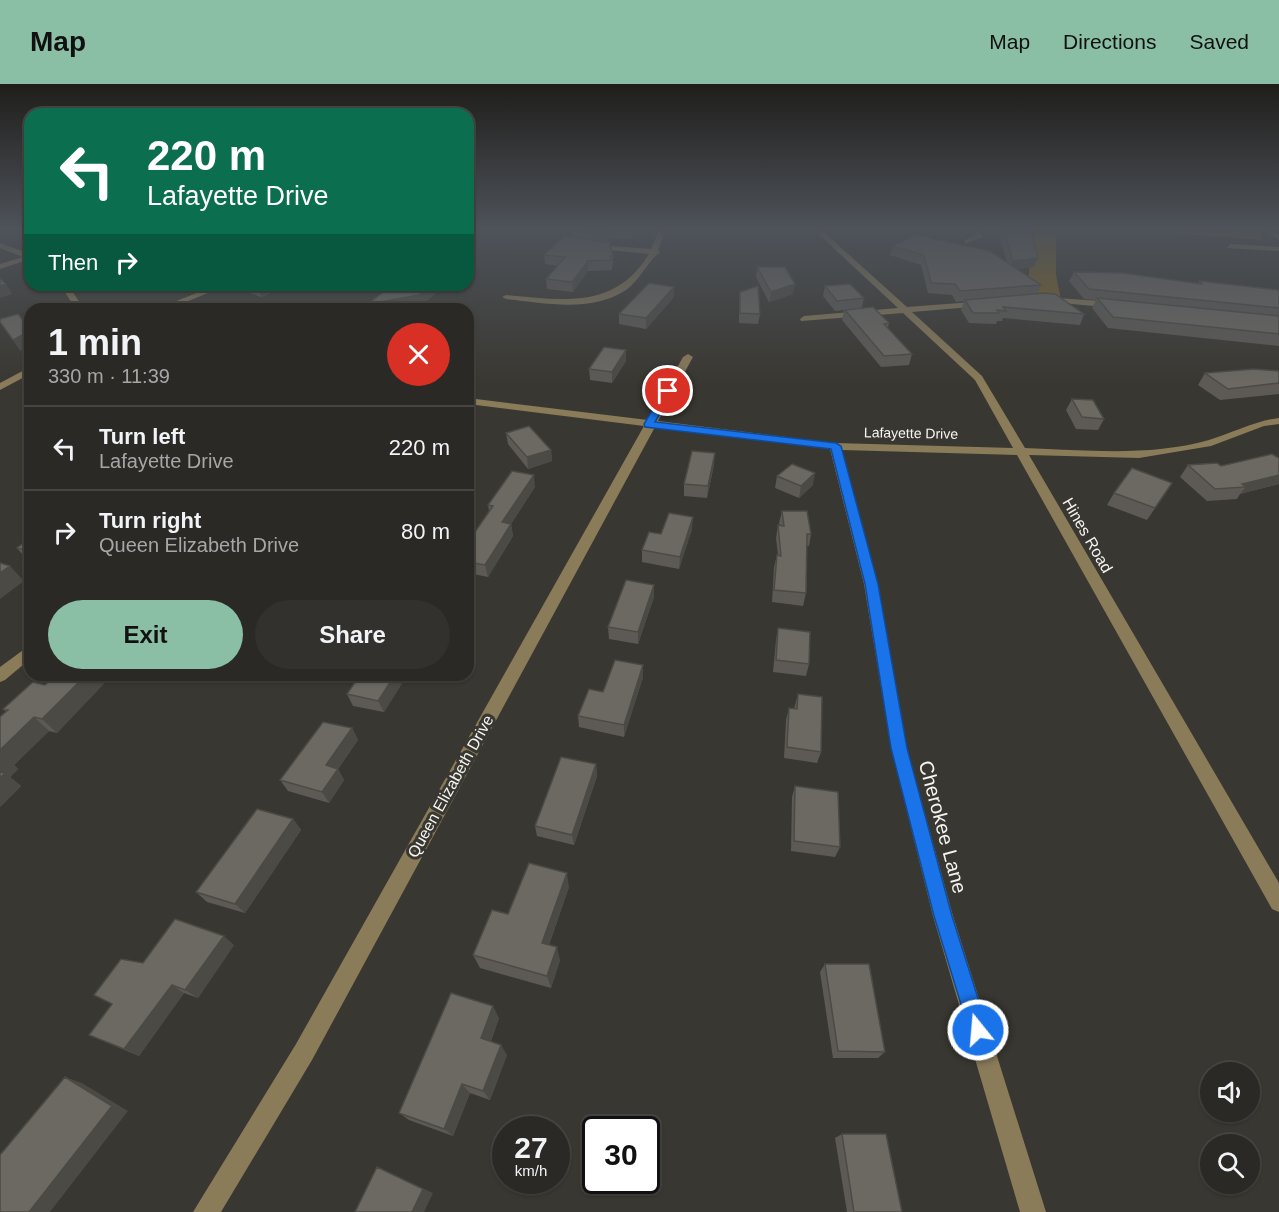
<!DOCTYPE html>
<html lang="en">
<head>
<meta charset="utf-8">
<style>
	body { margin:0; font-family:Helvetica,sans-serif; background:#33312d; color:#f1f3f6; height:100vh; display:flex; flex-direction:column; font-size:22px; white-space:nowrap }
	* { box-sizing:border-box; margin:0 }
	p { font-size:20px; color:#a6a6a7 }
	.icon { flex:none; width:33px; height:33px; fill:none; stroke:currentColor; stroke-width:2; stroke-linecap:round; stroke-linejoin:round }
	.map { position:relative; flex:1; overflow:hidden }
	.details { position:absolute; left:24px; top:219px; width:450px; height:378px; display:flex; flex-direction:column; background:#2b2925; border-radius:18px; box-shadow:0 2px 4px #0004,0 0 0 2px #474542 }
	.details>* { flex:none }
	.top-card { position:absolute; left:24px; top:24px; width:450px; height:183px; border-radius:18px; box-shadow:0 2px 4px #0004,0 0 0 2px #474542; background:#0b6e4f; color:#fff; overflow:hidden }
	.controls { position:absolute; left:1200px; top:978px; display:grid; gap:12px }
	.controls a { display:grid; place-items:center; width:60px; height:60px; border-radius:50%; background:#2b2925; box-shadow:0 2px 4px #0004,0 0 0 2px #474542; font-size:30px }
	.speed { position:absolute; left:492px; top:1032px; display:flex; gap:12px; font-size:30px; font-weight:700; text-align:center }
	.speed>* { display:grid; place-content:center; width:78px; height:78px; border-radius:50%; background:#2b2925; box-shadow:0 2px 4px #0004,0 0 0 2px #474542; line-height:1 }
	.speed small { font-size:15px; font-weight:400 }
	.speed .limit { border:3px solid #111; border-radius:9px; background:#fff; color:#111 }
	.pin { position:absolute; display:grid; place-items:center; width:51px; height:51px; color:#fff; margin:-26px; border:3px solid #fff; border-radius:50%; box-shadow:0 2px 6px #0007 }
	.me { position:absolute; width:66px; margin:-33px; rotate:343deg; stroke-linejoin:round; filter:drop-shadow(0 0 4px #0008) }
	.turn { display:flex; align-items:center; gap:21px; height:126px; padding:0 24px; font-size:27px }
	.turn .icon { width:78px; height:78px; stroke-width:2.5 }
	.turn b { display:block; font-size:42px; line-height:51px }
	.then { display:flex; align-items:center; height:57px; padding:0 24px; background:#0003; gap:12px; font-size:22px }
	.round { display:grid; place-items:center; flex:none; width:63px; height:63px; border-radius:32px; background:#33312d }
	.headline { display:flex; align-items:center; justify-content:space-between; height:102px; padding:0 24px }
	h1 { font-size:36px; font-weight:600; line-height:45px }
	.action { display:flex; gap:12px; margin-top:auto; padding:12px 24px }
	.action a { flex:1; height:69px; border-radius:36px; background:#8abfa5; color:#111; font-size:24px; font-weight:600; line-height:69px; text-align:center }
	.action a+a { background:#33312d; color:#f1f3f6 }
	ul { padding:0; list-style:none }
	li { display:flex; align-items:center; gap:18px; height:84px; padding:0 24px; border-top:2px solid #474542 }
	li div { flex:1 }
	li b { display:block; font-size:22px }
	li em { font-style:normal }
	header { display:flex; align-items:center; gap:36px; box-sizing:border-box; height:84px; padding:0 30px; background:#8abfa5; color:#111 }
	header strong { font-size:28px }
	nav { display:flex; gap:33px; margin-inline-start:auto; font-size:21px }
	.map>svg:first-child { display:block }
	.forest { fill:#80641d }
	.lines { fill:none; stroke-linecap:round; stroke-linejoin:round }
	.minor { fill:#8a7b59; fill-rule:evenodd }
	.wall { fill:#5d5a55 }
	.shaded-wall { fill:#4c4a45 }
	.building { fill:#6c6963; stroke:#4c4a45; stroke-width:1.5 }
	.route { fill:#1a73e8; stroke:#114b97; stroke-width:1.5 }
	.labels { text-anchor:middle; stroke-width:6; stroke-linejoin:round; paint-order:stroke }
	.far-street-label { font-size:14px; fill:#f6f4f0; stroke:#393731 }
	.street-label { font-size:16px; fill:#f6f4f0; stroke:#393731 }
	.near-street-label { font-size:20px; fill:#f6f4f0; stroke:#393731 }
</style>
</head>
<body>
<header>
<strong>Map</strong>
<nav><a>Map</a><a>Directions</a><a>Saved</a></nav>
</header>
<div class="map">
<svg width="1279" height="1128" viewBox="0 0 1279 1128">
	<rect width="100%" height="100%" fill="#393731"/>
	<path class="forest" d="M 1041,143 L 1056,143 L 1056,191 L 1061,216 L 1026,215 L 1033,152 Z
		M 1059,143 L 1261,143 L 1261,156 L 1131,146 Z"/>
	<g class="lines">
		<path class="minor" d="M 660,143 L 667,143 L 658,166 L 660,168 C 647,178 640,196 626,206 C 592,229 543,219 506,215 L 502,213 L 506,211 C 563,216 615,226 649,170 L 590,164 L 587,160 L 651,165 Z
			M 811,143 L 818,143 L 907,223 L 986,217 L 987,219 L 983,222 L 912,228 L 982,292 L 1025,364 C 1086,366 1149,373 1209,356 C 1233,349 1254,337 1279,334 L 1279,340 L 1264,342 L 1211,362 L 1139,374 L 1029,371 L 1279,799 L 1279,828 L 1272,825 L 1017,371 L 842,366 L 878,500 L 907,664 L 953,832 L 1046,1128 L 1020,1128 L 933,832 L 891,664 L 864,500 L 830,365 L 655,343 L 312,976 L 221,1128 L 193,1128 L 296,960 L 644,342 L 468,320 L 468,314 L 648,336 L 683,273 L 688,270 L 693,273 L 658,337 L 835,359 L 1013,364 L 975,296 L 903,229 L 801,237 L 800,235 L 804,232 L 898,224 Z
			M 975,143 L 981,143 L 983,153 L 965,160 L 965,156 L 975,152 Z
			M 1260,143 L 1268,143 L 1279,151 L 1279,156 Z
			M 0,159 L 30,170 L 30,175 L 0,185 L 0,180 L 23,173 L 0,164 Z
			M 1230,160 L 1279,163 L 1279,167 L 1227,164 Z
			M 60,201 L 68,201 L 84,225 L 76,225 Z
			M 217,201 L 228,201 L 168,225 L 156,225 Z
			M 1043,213 L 1115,218 L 1119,221 L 1115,224 L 1040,217 L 1040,213 Z
			M 30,283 L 30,290 L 0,306 L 0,299 Z
			M 30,561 L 30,575 L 5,596 L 0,598 L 0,583 Z"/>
	</g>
	<path class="wall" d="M 475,143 L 522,143 L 476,146 Z
		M 574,143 L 637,143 L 631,155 L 607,154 L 607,158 L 613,172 L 613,181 L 612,181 L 612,186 L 588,187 L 573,208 L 547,205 L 546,195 L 558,182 L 545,180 L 544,171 L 571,153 L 570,147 Z
		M 997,143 L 1030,143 L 1038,174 L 1034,183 L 1018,185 L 1041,201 L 1037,210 L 1084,230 L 1080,241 L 1003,234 L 1002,237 L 997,237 L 996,240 L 969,239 L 961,226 L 964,217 L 956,218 L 952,211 L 928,209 L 921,181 L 890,171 L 893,162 L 1007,178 Z
		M 757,183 L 793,210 L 769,218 L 756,193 Z
		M 1074,188 L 1198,200 L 1200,197 L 1279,206 L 1279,262 L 1108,244 L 1092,224 L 1096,216 L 1084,215 L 1069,197 Z
		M 229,201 L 290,201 L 261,213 L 230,202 Z
		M 825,202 L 864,214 L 862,224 L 889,239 L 888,244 L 912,270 L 909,281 L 881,283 L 842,236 L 844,226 L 835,227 L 823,212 Z
		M 674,203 L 674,213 L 646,245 L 619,240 L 619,230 Z
		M 740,208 L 760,230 L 758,240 L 739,239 L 739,218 Z
		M 626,266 L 626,277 L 612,299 L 590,296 L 589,285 Z
		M 1279,287 L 1279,310 L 1220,316 L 1198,301 L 1205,289 Z
		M 1072,315 L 1104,335 L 1098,346 L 1076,345 L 1066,326 Z
		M 506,349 L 551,366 L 552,377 L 528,385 L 508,360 Z
		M 1279,374 L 1279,400 L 1240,410 L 1237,415 L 1207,417 L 1180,393 L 1188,381 L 1221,382 Z
		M 714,381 L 707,414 L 684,412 L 684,400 Z
		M 777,392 L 813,401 L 799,414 L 775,404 Z
		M 1172,399 L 1147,436 L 1107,421 L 1114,409 Z
		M 535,403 L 511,440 L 513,452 L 488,493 L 468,489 L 468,458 L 489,427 L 488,421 Z
		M 782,427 L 811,450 L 809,462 L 807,462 L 806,509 L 803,522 L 772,518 L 774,483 L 777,471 L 778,471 L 776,454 L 778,441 L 780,441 L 779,439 Z
		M 692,445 L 679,485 L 642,478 L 642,466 L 661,450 Z
		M 30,454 L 30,477 L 27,476 L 17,464 Z
		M 654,513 L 638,560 L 609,555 L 608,543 Z
		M 778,544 L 809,580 L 806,592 L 773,588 L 776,556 Z
		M 55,591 L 112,591 L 57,649 L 49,647 L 14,681 L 18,685 L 10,693 L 21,702 L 0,723 L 0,633 L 6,628 L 3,625 L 45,601 Z
		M 360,591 L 420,591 L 415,598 L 404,596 L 384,628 L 353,622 L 347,610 Z
		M 643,593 L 624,653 L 579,643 L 578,632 L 603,608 Z
		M 798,610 L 821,668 L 817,679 L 784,674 L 786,636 L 789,624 L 794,625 Z
		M 352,644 L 358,656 L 338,685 L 344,696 L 329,719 L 288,707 L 280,696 Z
		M 596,680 L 597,692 L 574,761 L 537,752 L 535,742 Z
		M 795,702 L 840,763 L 835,773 L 791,767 L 792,713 Z
		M 293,735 L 301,746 L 245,829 L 207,818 L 196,808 Z
		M 569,803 L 549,861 L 560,876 L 551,904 L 480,884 L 473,871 L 508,830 Z
		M 234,861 L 198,914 L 184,909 L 139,972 L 89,951 L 112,920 L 94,911 L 143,879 Z
		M 825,880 L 885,968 L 878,974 L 833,974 L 820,888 Z
		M 499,934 L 491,957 L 507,971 L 490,1016 L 470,1009 L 453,1052 L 409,1036 L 399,1029 Z
		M 842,1050 L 902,1128 L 847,1128 L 835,1054 Z"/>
	<path class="shaded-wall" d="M 633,143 L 637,143 L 631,155 L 631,147 Z
		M 1038,174 L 1034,183 L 1009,186 L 1013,177 Z
		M 588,177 L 588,187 L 573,208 L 572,198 Z
		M 6,200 L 12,210 L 0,214 L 0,202 Z
		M 795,200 L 793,210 L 769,218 L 771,208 Z
		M 261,201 L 290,201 L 261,213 L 257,203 Z
		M 431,201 L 445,201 L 422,222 L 401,225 L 370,225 L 368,220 Z
		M 674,203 L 674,213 L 646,245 L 646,234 Z
		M 30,247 L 30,261 L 20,267 L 13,256 Z
		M 626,266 L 626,277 L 612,299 L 612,288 Z
		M 551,366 L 552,377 L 528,385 L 527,373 Z
		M 715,369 L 714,381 L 707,414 L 708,402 Z
		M 815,389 L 813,401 L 799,414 L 801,402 Z
		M 534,391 L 535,403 L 511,440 L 513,452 L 488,493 L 485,481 L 502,438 Z
		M 1279,391 L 1279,400 L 1240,410 L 1246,403 L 1242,400 Z
		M 693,433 L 692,445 L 679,485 L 680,473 Z
		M 10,482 L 24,497 L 0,515 L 0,489 Z
		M 654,501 L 654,513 L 638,560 L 638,548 Z
		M 643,581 L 643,593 L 624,653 L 624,641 Z
		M 86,591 L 112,591 L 57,649 L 42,635 Z
		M 395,591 L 402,591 L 404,596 L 384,628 L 378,617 Z
		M 412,591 L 420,591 L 415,598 Z
		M 34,633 L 49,647 L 14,681 L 18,685 L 10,693 L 21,702 L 0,723 L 0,666 Z
		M 352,644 L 358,656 L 338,685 L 344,696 L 329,719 L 322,708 L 326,681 Z
		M 596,680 L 597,692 L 574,761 L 572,751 Z
		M 293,735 L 301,746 L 245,829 L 235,820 Z
		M 567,789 L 569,803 L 545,872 L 542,859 Z
		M 224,852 L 234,861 L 198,914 L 185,906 Z
		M 557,863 L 560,876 L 551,904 L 547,892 Z
		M 172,901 L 184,909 L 139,972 L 124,965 Z
		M 493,922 L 499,934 L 488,964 L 481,954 Z
		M 501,961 L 507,971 L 490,1016 L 483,1007 Z
		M 65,993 L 82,999 L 128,1027 L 50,1128 L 29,1128 Z
		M 462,1000 L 470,1009 L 453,1052 L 444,1045 Z
		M 377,1083 L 433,1109 L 424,1128 L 412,1128 Z"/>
	<path class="building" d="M 574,143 L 633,143 L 631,147 L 605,145 L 606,150 L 570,147 Z
		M 1003,143 L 1030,143 L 1038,174 L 1013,177 Z
		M 916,151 L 990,167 L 1041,201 L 960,207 L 955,200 L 931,199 L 924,171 L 893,162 Z
		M 564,152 L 609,158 L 613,172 L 610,172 L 612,176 L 588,177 L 572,198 L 546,195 L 565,173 L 544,171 Z
		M 757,183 L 785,183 L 795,200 L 771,208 Z
		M 1074,188 L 1123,189 L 1202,200 L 1200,197 L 1279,206 L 1279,224 L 1089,205 Z
		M 0,194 L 6,200 L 0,202 Z
		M 649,199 L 674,203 L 646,234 L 619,230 Z
		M 850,200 L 864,214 L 837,217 L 825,202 Z
		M 392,201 L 431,201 L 419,211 L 368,220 Z
		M 758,202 L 760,230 L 740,229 L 740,208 Z
		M 1044,209 L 1055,210 L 1084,230 L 1003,223 L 1006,227 L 997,226 L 999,229 L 973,229 L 965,216 Z
		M 1097,214 L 1279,232 L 1279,250 L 1113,233 Z
		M 873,223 L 889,239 L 884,240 L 912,270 L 884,272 L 845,226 Z
		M 18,230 L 30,245 L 30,247 L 13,256 L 0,238 L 0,235 Z
		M 604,263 L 626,266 L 612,288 L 589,285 Z
		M 1254,285 L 1279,287 L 1279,299 L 1228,305 L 1205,289 Z
		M 1072,315 L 1093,316 L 1104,335 L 1082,333 Z
		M 529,342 L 551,366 L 527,373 L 506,349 Z
		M 692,367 L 715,369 L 708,402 L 684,400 Z
		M 1272,370 L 1279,374 L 1279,391 L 1242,400 L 1246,403 L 1215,405 L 1188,381 L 1217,379 L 1221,382 Z
		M 792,380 L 815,389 L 801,402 L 777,392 Z
		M 1132,384 L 1172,399 L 1155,424 L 1114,409 Z
		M 512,387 L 534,391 L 502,438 L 511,440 L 485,481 L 468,478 L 468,458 L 493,422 L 488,421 Z
		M 782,427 L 807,427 L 811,450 L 807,450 L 806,509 L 774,506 L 777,471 L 781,472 L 778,441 L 784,442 Z
		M 669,429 L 693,433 L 680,473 L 642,466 L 649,448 L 661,450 Z
		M 30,454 L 30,467 L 17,464 Z
		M 0,479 L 10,482 L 0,489 Z
		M 626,496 L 654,501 L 638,548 L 608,543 Z
		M 778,544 L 810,548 L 809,580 L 776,576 Z
		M 615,576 L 643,581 L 624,641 L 578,632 L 589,605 L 603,608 Z
		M 55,591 L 86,591 L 42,635 L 34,633 L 0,666 L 0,633 L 8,626 L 3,625 L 33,598 L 45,601 Z
		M 360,591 L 395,591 L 378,617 L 347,610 Z
		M 798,610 L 822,613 L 821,668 L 787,663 L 789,624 L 797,625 Z
		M 323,638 L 352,644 L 326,681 L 338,685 L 322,708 L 280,696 Z
		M 561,673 L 596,680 L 572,751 L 535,742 Z
		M 0,688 L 5,689 L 0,694 Z
		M 795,702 L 838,708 L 840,763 L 794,757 Z
		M 257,725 L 293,735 L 235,820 L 196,808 Z
		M 529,779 L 567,789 L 542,859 L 557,863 L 547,892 L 473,871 L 492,826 L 508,830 Z
		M 175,835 L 224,852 L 185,906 L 172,901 L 124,965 L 89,951 L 112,920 L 94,911 L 121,875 L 143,879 Z
		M 825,880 L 869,880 L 885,968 L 838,967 Z
		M 451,909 L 493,922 L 481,954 L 501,961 L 483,1007 L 462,1000 L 444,1045 L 399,1029 Z
		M 65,993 L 112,1022 L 29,1128 L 0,1128 L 0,1071 Z
		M 842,1050 L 886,1050 L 902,1128 L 854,1128 Z
		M 377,1083 L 423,1105 L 412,1128 L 355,1128 Z"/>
	<linearGradient id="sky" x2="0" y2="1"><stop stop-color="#1f1e1b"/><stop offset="0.48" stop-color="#4e535a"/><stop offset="1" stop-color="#4e535a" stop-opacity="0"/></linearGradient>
	<rect width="1279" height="301" fill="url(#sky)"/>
	<path class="route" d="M 668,304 L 673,307 L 655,338 L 836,359 L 841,362 L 878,500 L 907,664 L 952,832 L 988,946 L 985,953 L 978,956 L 971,953 L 934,832 L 891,664 L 865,500 L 831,365 L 645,343 L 644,340 L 664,307 Z"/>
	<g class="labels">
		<g class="far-street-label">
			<text transform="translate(911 349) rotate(1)" y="5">Lafayette Drive</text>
		</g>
		<g class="street-label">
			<text transform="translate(1088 451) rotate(60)" y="6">Hines Road</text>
			<text transform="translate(450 702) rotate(-61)" y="6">Queen Elizabeth Drive</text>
		</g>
		<g class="near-street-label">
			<text transform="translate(943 743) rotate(75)" y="7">Cherokee Lane</text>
		</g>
	</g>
</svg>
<div class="controls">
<a><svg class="icon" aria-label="sound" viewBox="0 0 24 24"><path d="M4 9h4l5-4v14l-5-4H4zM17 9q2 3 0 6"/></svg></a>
<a><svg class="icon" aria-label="search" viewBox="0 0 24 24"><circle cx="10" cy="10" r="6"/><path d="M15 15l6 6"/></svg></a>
</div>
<div class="speed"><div>27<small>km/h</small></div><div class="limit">30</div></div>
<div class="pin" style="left:668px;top:307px;background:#d93025"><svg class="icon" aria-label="arrive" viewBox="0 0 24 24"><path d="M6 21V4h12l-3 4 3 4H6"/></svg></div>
<svg class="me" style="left:978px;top:946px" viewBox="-20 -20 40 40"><circle r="17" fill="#1a73e8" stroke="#fff" stroke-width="3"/><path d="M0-11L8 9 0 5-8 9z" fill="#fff"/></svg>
<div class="top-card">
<div class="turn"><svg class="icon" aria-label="left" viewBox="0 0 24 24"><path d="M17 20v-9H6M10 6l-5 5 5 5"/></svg><div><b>220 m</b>Lafayette Drive</div></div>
<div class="then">Then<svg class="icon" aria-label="right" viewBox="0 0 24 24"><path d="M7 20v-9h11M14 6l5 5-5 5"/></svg></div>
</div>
<section class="details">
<div class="headline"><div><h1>1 min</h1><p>330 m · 11:39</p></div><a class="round" style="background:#d93025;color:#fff"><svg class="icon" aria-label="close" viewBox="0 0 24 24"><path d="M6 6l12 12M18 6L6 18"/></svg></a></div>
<ul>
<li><svg class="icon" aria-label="left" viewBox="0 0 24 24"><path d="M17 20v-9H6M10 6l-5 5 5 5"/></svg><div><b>Turn left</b><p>Lafayette Drive</p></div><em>220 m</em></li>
<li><svg class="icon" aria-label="right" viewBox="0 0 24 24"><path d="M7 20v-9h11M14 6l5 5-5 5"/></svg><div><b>Turn right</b><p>Queen Elizabeth Drive</p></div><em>80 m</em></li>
</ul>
<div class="action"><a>Exit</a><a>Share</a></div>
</section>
</div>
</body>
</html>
